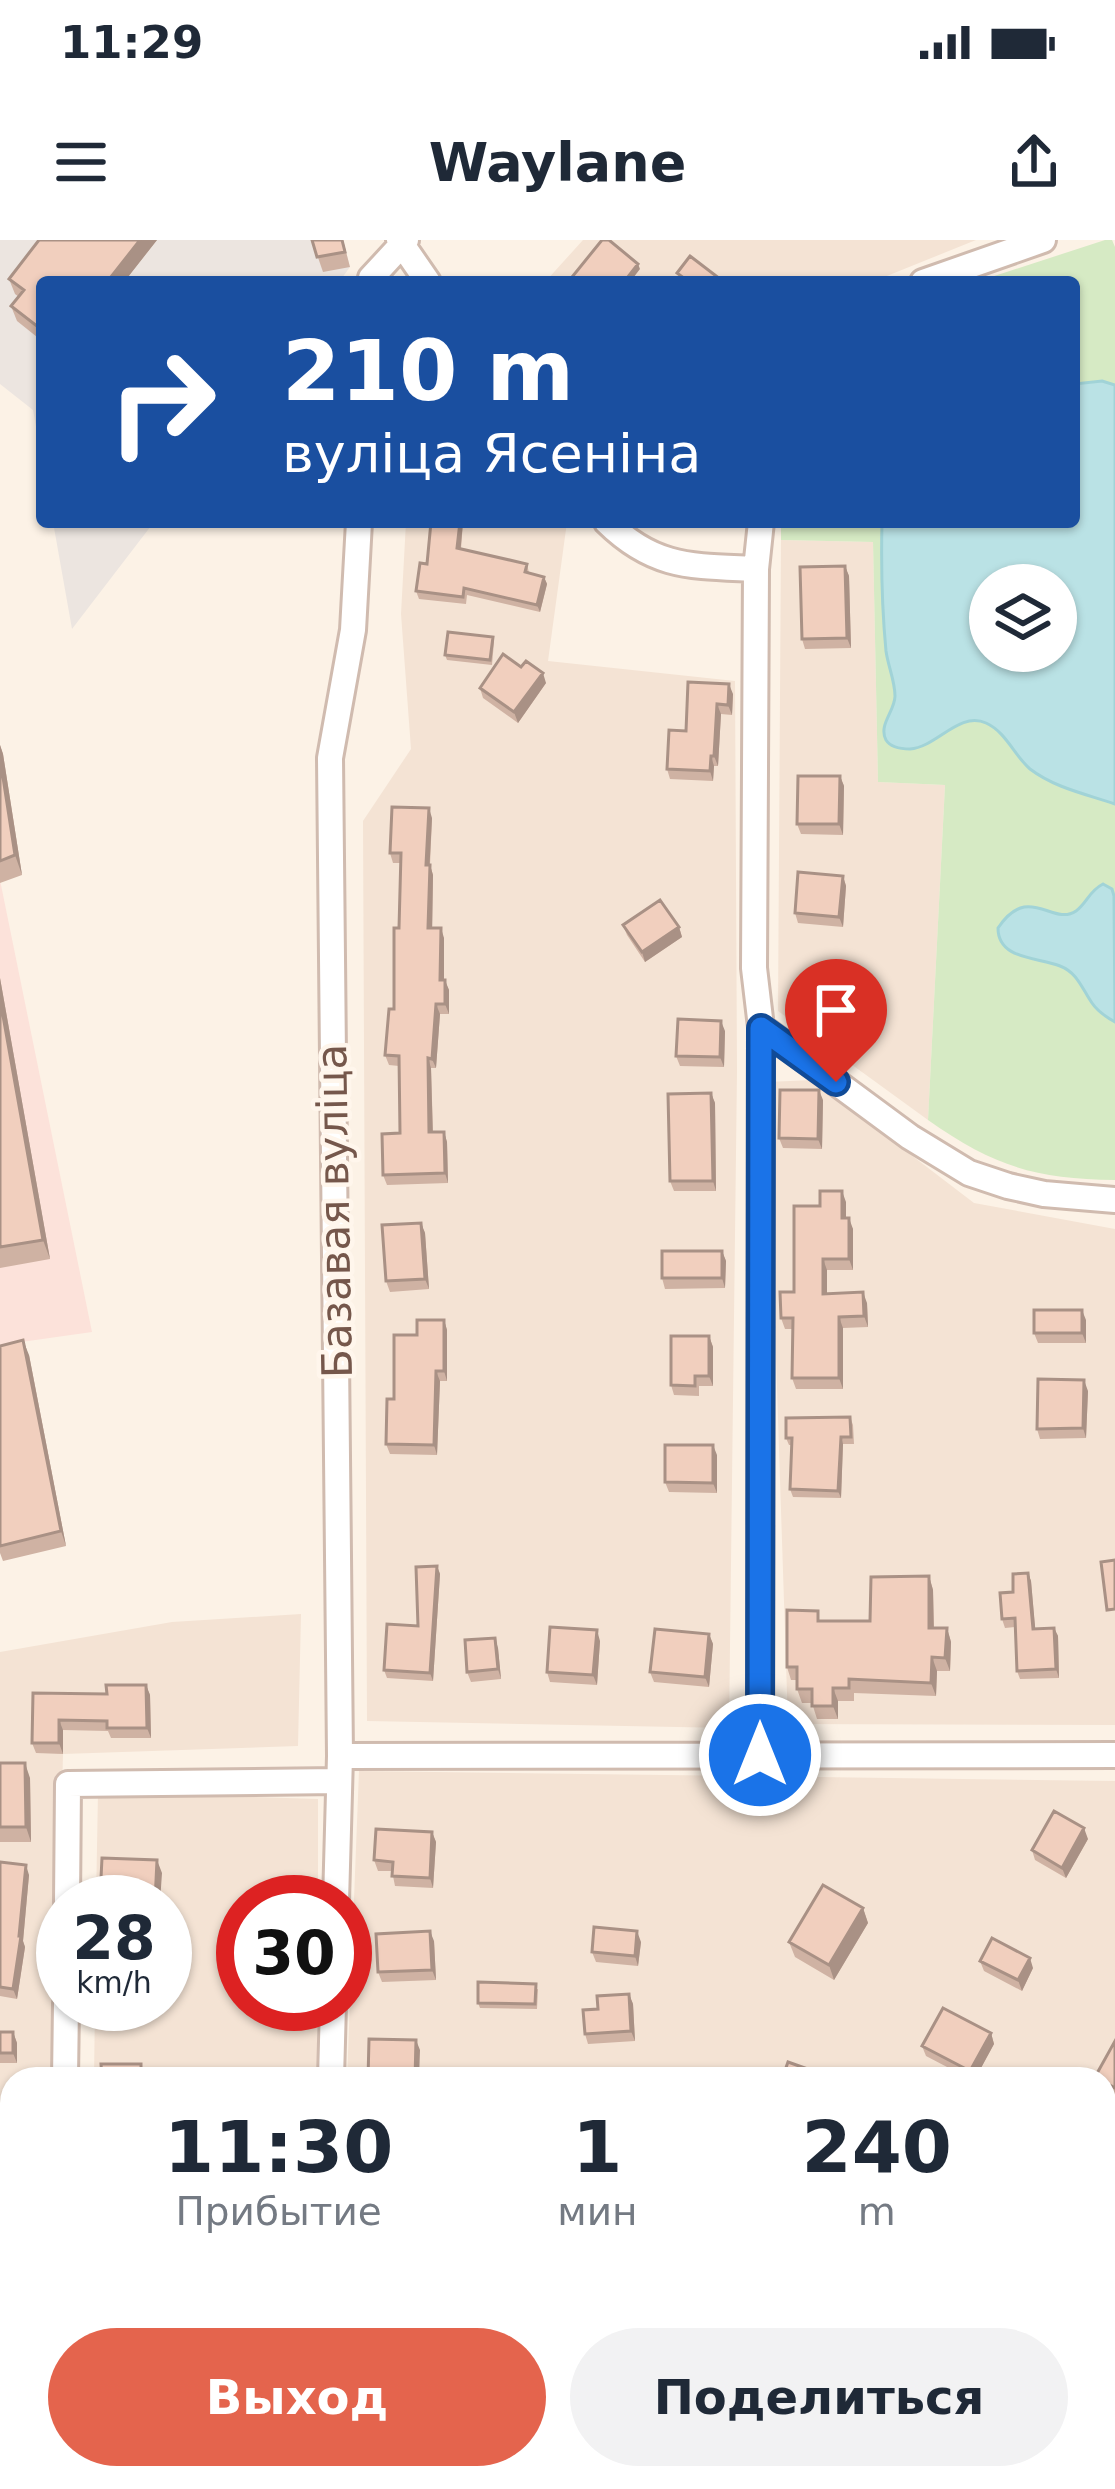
<!DOCTYPE html>
<html lang="ru">
<head>
<meta charset="utf-8">
<style>
	body { margin:0; font-family:"DejaVu Sans",sans-serif; background:#f2f2f3; color:#1f2937; height:100vh; display:flex; flex-direction:column; font-size:45px; white-space:nowrap }
	* { box-sizing:border-box; margin:0 }
	p { font-size:39px; color:#747a83 }
	.icon { flex:none; width:66px; height:66px; fill:none; stroke:currentColor; stroke-width:2; stroke-linecap:round; stroke-linejoin:round }
	.map { position:relative; flex:1; overflow:hidden }
	.side { position:absolute; left:0px; top:1827px; width:1116px; height:423px; display:flex; flex-direction:column; background:#fff; border-radius:36px 36px 0 0; box-shadow:0 3px 9px #0004 }
	.side>* { flex:none }
	.hud { position:absolute; left:36px; top:36px; width:1044px; height:252px; border-radius:12px; box-shadow:0 3px 9px #0004; background:#1a4fa0; color:#fff; overflow:hidden }
	.fabs { position:absolute; left:969px; top:324px; display:grid; gap:24px }
	.fabs a { display:grid; place-items:center; width:108px; height:108px; border-radius:50%; background:#fff; box-shadow:0 3px 9px #0004; font-size:60px }
	.speed { position:absolute; left:36px; top:1635px; display:flex; gap:24px; font-size:60px; font-weight:700; text-align:center }
	.speed>* { display:grid; place-content:center; width:156px; height:156px; border-radius:50%; background:#fff; box-shadow:0 3px 9px #0004; line-height:1 }
	.speed small { font-size:30px; font-weight:400 }
	.speed .limit { border:18px solid #d22; background:#fff; color:#111 }
	.pin { position:absolute; display:grid; place-items:center; width:102px; height:102px; color:#fff; margin:-123px -51px; border-radius:50% 50% 50% 0; rotate:-45deg; box-shadow:0 0 12px #0007 }
	.pin .icon { rotate:45deg }
	.me { position:absolute; width:132px; margin:-66px; rotate:0deg; stroke-linejoin:round; filter:drop-shadow(0 0 9px #0008) }
	.turn { display:flex; align-items:center; gap:42px; height:252px; padding:0 48px; font-size:54px }
	.turn .icon { width:156px; height:156px; stroke-width:2.5 }
	.turn b { display:block; font-size:84px; line-height:102px }
	.eta { display:flex; justify-content:space-evenly; align-items:center; height:204px; text-align:center }
	.eta b { font-size:72px; font-weight:700; line-height:84px }
	.primary-button { display:flex; gap:24px; margin-top:auto; padding:24px 48px }
	.primary-button a { flex:1; height:138px; border-radius:72px; background:#e4644d; color:#fff; font-size:48px; font-weight:700; line-height:138px; text-align:center }
	.primary-button a+a { background:#f2f2f3; color:#1f2937 }
	.status { display:flex; justify-content:space-between; align-items:center; height:84px; padding:0 60px; background:#fff; direction:ltr }
	.status svg { height:33px; fill:currentColor }
	header { display:flex; justify-content:space-between; align-items:center; height:156px; padding:0 48px; background:#fff; font-size:54px; font-weight:700 }
	.map>svg:first-child { display:block }
	.residential { fill:#f4e3d4 }
	.commercial { fill:#fce2da }
	.industrial { fill:#ece5e0 }
	.green { fill:#d6eac4; fill-rule:evenodd }
	.water { fill:#bae2e5; stroke:#a1d3d7; stroke-width:3; fill-rule:evenodd }
	.lines { fill:none; stroke-linecap:round; stroke-linejoin:round }
	.minor-casing { stroke:#d0bbaf; stroke-width:30 }
	.minor { stroke:#fff; stroke-width:24 }
	.wall { fill:#cfb2a3 }
	.shaded-wall { fill:#a99185 }
	.building { fill:#f1cfbe; stroke:#a99185; stroke-width:3 }
	.route-casing { stroke:#114b97; stroke-width:30 }
	.route { stroke:#1a73e8; stroke-width:21 }
	.labels { text-anchor:middle; stroke-width:9; stroke-linejoin:round; paint-order:stroke }
	.street-label { font-size:42px; fill:#75574b; stroke:#fff6ec }
</style>
</head>
<body>
<div class="status"><b>11:29</b><svg viewBox="0 0 49 12"><path d="M0 12V9h3v3zM5 12V6h3v6zM10 12V3h3v9zM15 12V0h3v12zM26 1h20v11H26zM47 4h2v5h-2z"/></svg></div>
<header><svg class="icon" aria-label="menu" viewBox="0 0 24 24"><path d="M4 6h16M4 12h16M4 18h16"/></svg>Waylane<svg class="icon" aria-label="share" viewBox="0 0 24 24"><path d="M12 15V3M7 8l5-5 5 5M5 13v7h14v-7"/></svg></header>
<div class="map">
<svg width="1115" height="2249" viewBox="0 0 1115 2249">
	<rect width="100%" height="100%" fill="#fcf2e6"/>
	<path class="residential" d="M 583,0 L 976,0 L 872,42 L 545,42 Z
		M 406,282 L 567,282 L 548,421 L 735,441 L 737,831 L 729,1488 L 367,1481 L 363,581 L 411,509 L 401,374 Z
		M 781,300 L 873,302 L 878,542 L 945,545 L 928,880 L 778,771 Z
		M 813,840 L 974,963 L 1115,989 L 1115,1485 L 788,1484 L 767,842 Z
		M 301,1374 L 298,1506 L 63,1514 L 55,1839 L 12,1839 L 12,2238 L 28,2238 L 0,2249 L 0,1412 L 172,1382 Z
		M 359,1531 L 1115,1541 L 1115,1948 L 1104,1948 L 1104,1839 L 347,1839 Z
		M 98,1552 L 318,1559 L 318,1662 L 243,1662 L 243,1764 L 317,1764 L 317,1839 L 94,1839 L 95,1764 L 165,1764 L 165,1662 L 96,1662 Z
		M 1104,1997 L 1115,1997 L 1115,2249 L 115,2249 L 136,2238 L 1104,2238 Z"/>
	<path class="commercial" d="M 0,640 L 92,1092 L 0,1105 Z"/>
	<path class="industrial" d="M 0,0 L 343,0 L 350,27 L 339,42 L 42,42 L 42,219 L 33,170 L 0,144 Z
		M 53,282 L 154,282 L 72,389 Z"/>
	<path class="green" d="M 1105,0 L 1112,0 L 1115,7 L 1115,940 C 1035,939 993,926 928,880 L 945,545 L 878,542 L 873,302 L 781,300 L 781,282 L 1074,282 L 1074,42 L 976,42 ZM 990,345 L 1056,345 L 1056,411 L 990,411 Z"/>
	<path class="water" d="M 1102,141 L 1115,145 L 1115,564 C 1086,554 1055,548 1030,529 C 1014,515 1006,492 986,483 C 959,471 937,507 910,509 C 902,509 891,508 886,500 C 878,485 895,471 895,456 C 895,441 888,426 886,411 C 882,369 881,324 882,282 L 1074,282 L 1074,144 ZM 990,345 L 1056,345 L 1056,411 L 990,411 Z
		M 1103,644 L 1112,649 L 1114,656 L 1115,782 C 1106,777 1098,772 1092,763 C 1082,749 1078,733 1060,726 C 1038,717 998,720 998,688 C 1029,642 1052,687 1076,671 C 1087,663 1089,651 1103,644 Z"/>
	<g class="lines">
		<g class="minor-casing">
			<path id="minor" d="M 399,0 L 428,42
				M 371,42 L 371,38 L 406,0
				M 923,42 L 1043,0
				M 607,282 C 655,329 693,326 756,329
				M 761,787 L 910,897 L 969,933 L 1008,946 L 1044,954 L 1115,960
				M 760,1515 L 761,787 L 754,728 L 756,329 L 761,282
				M 340,1516 L 1115,1515
				M 67,1662 L 68,1544 L 339,1541
				M 336,1662 L 340,1516 L 330,518 L 353,390 L 359,282
				M 65,1839 L 66,1764
				M 331,1839 L 333,1764
				M 1104,1960 L 1115,1959
				M 60,2249 L 61,2238
				M 84,2249 L 104,2238"/>
		</g>
		<use href="#minor" class="minor"/>
	</g>
	<path class="wall" d="M 39,0 L 157,0 L 124,42 L 42,42 L 42,101 L 17,81 L 11,66 L 19,57 L 15,54 L 9,39 Z
		M 312,0 L 343,0 L 350,27 L 323,32 Z
		M 431,282 L 463,282 L 461,309 L 527,324 L 529,333 L 544,337 L 547,344 L 540,372 L 467,355 L 466,364 L 419,359 L 416,351 L 427,324 Z
		M 845,326 L 849,336 L 851,408 L 805,409 L 802,399 Z
		M 493,397 L 494,402 L 492,425 L 447,420 L 445,415 Z
		M 521,427 L 546,443 L 518,483 L 483,458 L 480,448 Z
		M 688,442 L 733,454 L 732,475 L 721,474 L 718,526 L 714,526 L 713,541 L 670,539 L 667,529 L 686,491 Z
		M 0,505 L 3,514 L 22,635 L 0,643 Z
		M 840,536 L 844,546 L 843,595 L 801,594 L 797,584 Z
		M 432,578 L 430,625 L 433,635 L 432,688 L 444,698 L 444,740 L 449,750 L 449,774 L 440,774 L 436,828 L 431,828 L 433,892 L 444,892 L 447,902 L 448,943 L 387,945 L 383,935 L 400,893 L 399,826 L 389,825 L 385,815 L 394,769 L 401,623 L 393,623 L 390,613 Z
		M 843,636 L 846,646 L 843,687 L 798,683 L 795,673 Z
		M 623,685 L 679,687 L 682,697 L 645,722 L 627,695 Z
		M 0,738 L 50,1019 L 0,1028 Z
		M 725,791 L 724,827 L 680,826 L 676,816 Z
		M 711,853 L 715,863 L 716,951 L 674,951 L 670,941 Z
		M 823,860 L 822,909 L 783,908 L 779,898 Z
		M 846,962 L 846,978 L 853,989 L 853,1030 L 827,1030 L 827,1054 L 867,1063 L 868,1087 L 843,1088 L 843,1149 L 796,1149 L 792,1138 L 792,1089 L 785,1089 L 781,1078 L 794,1052 L 820,966 Z
		M 421,983 L 425,993 L 429,1049 L 390,1052 L 386,1041 Z
		M 722,1011 L 726,1021 L 725,1048 L 665,1049 L 662,1038 Z
		M 444,1080 L 447,1090 L 447,1141 L 440,1141 L 437,1215 L 390,1214 L 386,1204 L 394,1159 L 417,1095 Z
		M 1086,1080 L 1086,1103 L 1038,1103 L 1034,1093 Z
		M 709,1096 L 713,1107 L 713,1146 L 699,1146 L 699,1156 L 674,1155 L 671,1145 Z
		M 0,1106 L 29,1115 L 66,1306 L 3,1321 L 0,1313 Z
		M 1088,1151 L 1086,1198 L 1040,1199 L 1037,1189 Z
		M 850,1177 L 853,1185 L 854,1204 L 843,1204 L 841,1258 L 793,1257 L 790,1249 L 792,1205 L 789,1205 L 786,1198 Z
		M 717,1215 L 717,1253 L 669,1252 L 665,1242 Z
		M 437,1326 L 440,1334 L 433,1441 L 387,1438 L 384,1430 L 418,1386 Z
		M 1028,1333 L 1031,1341 L 1035,1388 L 1054,1388 L 1058,1396 L 1059,1438 L 1020,1439 L 1017,1431 L 1015,1387 L 1005,1388 L 1002,1379 L 1013,1352 Z
		M 929,1336 L 933,1350 L 934,1388 L 947,1388 L 951,1402 L 950,1431 L 937,1431 L 936,1456 L 854,1453 L 854,1461 L 838,1461 L 838,1479 L 817,1479 L 812,1463 L 802,1463 L 797,1449 L 797,1440 L 791,1440 L 787,1427 L 822,1381 L 870,1381 Z
		M 709,1394 L 713,1404 L 709,1447 L 654,1442 L 650,1432 Z
		M 600,1401 L 597,1445 L 550,1442 L 547,1432 Z
		M 498,1408 L 501,1439 L 471,1442 L 467,1432 Z
		M 146,1445 L 150,1455 L 151,1498 L 111,1498 L 108,1491 L 63,1490 L 63,1514 L 36,1513 L 32,1503 L 33,1453 L 107,1454 Z
		M 0,1523 L 30,1538 L 31,1602 L 0,1602 Z
		M 432,1592 L 436,1602 L 433,1648 L 395,1646 L 392,1631 L 378,1631 L 374,1620 Z
		M 1088,1599 L 1066,1638 L 1035,1620 L 1032,1610 Z
		M 0,1622 L 29,1635 L 23,1701 L 25,1707 L 17,1759 L 0,1756 Z
		M 863,1668 L 868,1683 L 834,1740 L 795,1717 L 789,1702 Z
		M 434,1701 L 436,1740 L 382,1742 L 378,1732 Z
		M 641,1702 L 638,1726 L 596,1722 L 592,1712 Z
		M 980,1721 L 1033,1728 L 1022,1751 L 984,1731 Z
		M 538,1749 L 537,1769 L 480,1768 L 478,1763 Z
		M 629,1754 L 633,1764 L 635,1801 L 588,1804 L 585,1794 L 598,1769 Z
		M 117,1764 L 155,1764 L 155,1770 L 118,1768 Z
		M 0,1792 L 13,1792 L 17,1803 L 17,1823 L 0,1823 Z
		M 991,1793 L 994,1804 L 975,1839 L 970,1839 L 926,1816 L 922,1806 Z
		M 1115,1801 L 1115,1857 L 1104,1851 L 1104,1839 L 1095,1837 Z
		M 0,1889 L 12,1890 L 12,1934 L 0,1933 Z
		M 0,2003 L 12,2005 L 11,2058 L 0,2057 Z
		M 1115,2040 L 1115,2087 L 1108,2087 L 1104,2078 Z
		M 0,2116 L 8,2117 L 12,2128 L 8,2168 L 0,2168 Z"/>
	<path class="shaded-wall" d="M 140,0 L 157,0 L 124,42 L 107,42 Z
		M 638,24 L 640,29 L 630,42 L 624,42 Z
		M 460,282 L 463,282 L 460,315 L 457,308 Z
		M 845,326 L 849,336 L 851,408 L 847,398 Z
		M 544,337 L 547,344 L 540,372 L 537,365 Z
		M 543,433 L 546,443 L 518,483 L 514,472 Z
		M 729,444 L 733,454 L 732,475 L 728,465 Z
		M 717,464 L 721,474 L 718,526 L 714,516 Z
		M 0,505 L 3,514 L 22,635 L 15,615 L 0,518 Z
		M 711,516 L 714,526 L 713,541 L 710,531 Z
		M 840,536 L 844,546 L 843,595 L 839,584 Z
		M 429,568 L 432,578 L 429,635 L 426,625 Z
		M 430,625 L 433,635 L 432,698 L 428,688 Z
		M 843,636 L 846,646 L 843,687 L 839,677 Z
		M 679,687 L 682,697 L 645,722 L 642,712 Z
		M 441,688 L 444,698 L 444,750 L 440,740 Z
		M 0,738 L 50,1019 L 43,1000 L 0,759 Z
		M 445,740 L 449,750 L 449,774 L 445,764 Z
		M 436,764 L 440,774 L 436,828 L 432,819 Z
		M 721,781 L 725,791 L 724,827 L 720,817 Z
		M 428,818 L 431,828 L 433,902 L 429,892 Z
		M 819,850 L 823,860 L 822,909 L 818,899 Z
		M 711,853 L 715,863 L 716,951 L 713,941 Z
		M 444,892 L 447,902 L 448,943 L 445,933 Z
		M 842,951 L 846,962 L 846,989 L 842,978 Z
		M 849,978 L 853,989 L 853,1030 L 849,1019 Z
		M 421,983 L 425,993 L 429,1049 L 425,1039 Z
		M 722,1011 L 726,1021 L 725,1048 L 722,1038 Z
		M 823,1019 L 827,1030 L 827,1065 L 823,1054 Z
		M 863,1052 L 867,1063 L 868,1087 L 864,1076 Z
		M 1082,1070 L 1086,1080 L 1086,1103 L 1082,1093 Z
		M 839,1077 L 843,1088 L 843,1149 L 839,1138 Z
		M 444,1080 L 447,1090 L 447,1141 L 444,1131 Z
		M 709,1096 L 713,1107 L 713,1146 L 709,1136 Z
		M 23,1100 L 29,1115 L 66,1306 L 61,1291 Z
		M 436,1131 L 440,1141 L 437,1215 L 434,1205 Z
		M 1084,1140 L 1088,1151 L 1086,1198 L 1083,1188 Z
		M 841,1197 L 843,1204 L 841,1258 L 838,1251 Z
		M 713,1205 L 717,1215 L 717,1253 L 713,1243 Z
		M 437,1326 L 440,1334 L 433,1441 L 430,1433 Z
		M 1028,1333 L 1031,1341 L 1036,1397 L 1033,1389 Z
		M 929,1336 L 933,1350 L 934,1401 L 929,1388 Z
		M 947,1388 L 951,1402 L 950,1431 L 945,1418 Z
		M 1054,1388 L 1058,1396 L 1059,1438 L 1056,1429 Z
		M 597,1390 L 600,1401 L 597,1445 L 593,1435 Z
		M 709,1394 L 713,1404 L 709,1447 L 705,1437 Z
		M 495,1398 L 498,1408 L 501,1439 L 498,1429 Z
		M 932,1417 L 937,1431 L 936,1456 L 931,1443 Z
		M 146,1445 L 150,1455 L 151,1498 L 147,1488 Z
		M 833,1448 L 838,1461 L 838,1479 L 833,1466 Z
		M 59,1480 L 63,1490 L 63,1514 L 59,1503 Z
		M 25,1523 L 30,1538 L 31,1602 L 26,1587 Z
		M 1084,1588 L 1088,1599 L 1066,1638 L 1062,1628 Z
		M 432,1592 L 436,1602 L 433,1648 L 430,1638 Z
		M 157,1620 L 162,1633 L 160,1662 L 155,1662 Z
		M 26,1625 L 29,1635 L 23,1701 L 25,1707 L 17,1759 L 13,1749 Z
		M 863,1668 L 868,1683 L 834,1740 L 829,1725 Z
		M 430,1691 L 434,1701 L 436,1740 L 432,1730 Z
		M 637,1691 L 641,1702 L 638,1726 L 635,1716 Z
		M 1030,1718 L 1033,1728 L 1022,1751 L 1018,1740 Z
		M 629,1754 L 633,1764 L 635,1801 L 631,1791 Z
		M 13,1792 L 17,1803 L 17,1823 L 13,1813 Z
		M 991,1793 L 994,1804 L 975,1839 L 973,1839 L 970,1831 Z
		M 416,1800 L 420,1810 L 419,1839 L 415,1839 Z
		M 12,2004 L 12,2049 L 11,2058 L 7,2048 Z
		M 8,2117 L 12,2128 L 8,2168 L 4,2158 Z"/>
	<path class="building" d="M 39,0 L 140,0 L 107,42 L 42,42 L 42,90 L 11,66 L 24,50 L 9,39 Z
		M 312,0 L 342,0 L 345,12 L 317,17 Z
		M 602,0 L 609,0 L 638,24 L 624,42 L 568,42 Z
		M 690,16 L 724,42 L 689,42 L 677,33 Z
		M 431,282 L 460,282 L 457,308 L 527,324 L 525,332 L 544,337 L 537,365 L 464,348 L 463,357 L 416,351 L 420,323 L 427,324 Z
		M 845,326 L 847,398 L 802,399 L 800,327 Z
		M 448,392 L 493,397 L 490,420 L 445,415 Z
		M 503,414 L 521,427 L 526,421 L 543,433 L 514,472 L 480,448 Z
		M 688,442 L 729,444 L 728,465 L 717,464 L 714,516 L 711,516 L 710,531 L 667,529 L 669,490 L 686,491 Z
		M 0,518 L 15,615 L 0,621 Z
		M 798,536 L 840,536 L 839,584 L 797,584 Z
		M 392,567 L 429,568 L 426,625 L 430,625 L 428,688 L 441,688 L 440,740 L 445,740 L 445,764 L 436,764 L 432,819 L 428,818 L 429,892 L 444,892 L 445,933 L 383,935 L 382,894 L 400,893 L 399,816 L 385,815 L 389,769 L 394,769 L 394,688 L 399,688 L 401,613 L 390,613 Z
		M 798,632 L 843,636 L 839,677 L 795,673 Z
		M 660,660 L 679,687 L 642,712 L 623,685 Z
		M 0,759 L 43,1000 L 0,1007 Z
		M 678,779 L 721,781 L 720,817 L 676,816 Z
		M 780,850 L 819,850 L 818,899 L 779,898 Z
		M 711,853 L 713,941 L 670,941 L 668,854 Z
		M 820,951 L 842,951 L 842,978 L 849,978 L 849,1019 L 823,1019 L 823,1054 L 863,1052 L 864,1076 L 839,1077 L 839,1138 L 792,1138 L 793,1078 L 781,1078 L 780,1052 L 794,1052 L 794,966 L 820,966 Z
		M 421,983 L 425,1039 L 386,1041 L 382,985 Z
		M 662,1011 L 722,1011 L 722,1038 L 662,1038 Z
		M 1034,1070 L 1082,1070 L 1082,1093 L 1034,1093 Z
		M 417,1080 L 444,1080 L 444,1131 L 436,1131 L 434,1205 L 386,1204 L 387,1159 L 394,1159 L 394,1095 L 417,1095 Z
		M 671,1096 L 709,1096 L 709,1136 L 695,1136 L 695,1146 L 671,1145 Z
		M 23,1100 L 61,1291 L 0,1306 L 0,1106 Z
		M 1038,1139 L 1084,1140 L 1083,1188 L 1037,1189 Z
		M 850,1177 L 851,1197 L 841,1197 L 838,1251 L 790,1249 L 792,1198 L 786,1198 L 786,1178 Z
		M 665,1205 L 713,1205 L 713,1243 L 665,1242 Z
		M 1115,1320 L 1115,1369 L 1107,1370 L 1101,1322 Z
		M 437,1326 L 430,1433 L 384,1430 L 387,1384 L 418,1386 L 416,1327 Z
		M 1028,1333 L 1033,1389 L 1054,1388 L 1056,1429 L 1017,1431 L 1015,1378 L 1002,1379 L 1000,1353 L 1013,1352 L 1013,1334 Z
		M 929,1336 L 929,1388 L 947,1388 L 945,1418 L 932,1417 L 931,1443 L 849,1439 L 849,1448 L 833,1448 L 833,1466 L 812,1466 L 812,1449 L 797,1449 L 797,1427 L 787,1427 L 787,1370 L 818,1371 L 818,1381 L 870,1381 L 871,1337 Z
		M 550,1387 L 597,1390 L 593,1435 L 547,1432 Z
		M 655,1389 L 709,1394 L 705,1437 L 650,1432 Z
		M 495,1398 L 498,1429 L 467,1432 L 465,1400 Z
		M 106,1445 L 146,1445 L 147,1488 L 107,1488 L 107,1481 L 59,1480 L 59,1503 L 32,1503 L 33,1453 L 107,1454 Z
		M 0,1523 L 25,1523 L 26,1587 L 0,1587 Z
		M 1054,1571 L 1084,1588 L 1062,1628 L 1032,1610 Z
		M 376,1589 L 432,1592 L 430,1638 L 392,1636 L 393,1622 L 374,1620 Z
		M 102,1618 L 157,1620 L 155,1662 L 103,1662 L 103,1658 L 100,1658 Z
		M 0,1622 L 26,1625 L 19,1696 L 21,1696 L 13,1749 L 0,1747 Z
		M 823,1645 L 863,1668 L 829,1725 L 789,1702 Z
		M 594,1687 L 637,1691 L 635,1716 L 592,1712 Z
		M 430,1691 L 432,1730 L 378,1732 L 376,1694 Z
		M 992,1698 L 1030,1718 L 1018,1740 L 980,1721 Z
		M 478,1742 L 536,1744 L 535,1764 L 478,1763 Z
		M 629,1754 L 631,1791 L 585,1794 L 583,1770 L 598,1769 L 597,1756 Z
		M 943,1768 L 991,1793 L 970,1831 L 922,1806 Z
		M 0,1792 L 13,1792 L 13,1813 L 0,1813 Z
		M 369,1799 L 416,1800 L 415,1839 L 368,1839 Z
		M 1115,1801 L 1115,1848 L 1104,1842 L 1104,1839 L 1095,1837 Z
		M 788,1822 L 816,1832 L 813,1839 L 782,1839 Z
		M 101,1824 L 141,1824 L 141,1839 L 102,1839 Z
		M 624,1830 L 692,1839 L 623,1839 Z
		M 0,1889 L 12,1890 L 12,1924 L 0,1923 Z
		M 0,2003 L 12,2004 L 7,2048 L 0,2048 Z
		M 1104,2040 L 1115,2040 L 1115,2077 L 1104,2077 Z
		M 0,2116 L 8,2117 L 4,2158 L 0,2158 Z"/>
	<g class="lines">
		<g class="route-casing">
			<path id="route" d="M 760,1515 L 761,788 L 836,842"/>
		</g>
		<use href="#route" class="route"/>
	</g>
	<g class="labels">
		<g class="street-label">
			<text transform="translate(334 971) rotate(-91)" y="15">Базавая вуліца</text>
		</g>
	</g>
</svg>
<div class="fabs">
<a><svg class="icon" aria-label="layers" viewBox="0 0 24 24"><path d="M12 4l9 5-9 5-9-5zM3 14l9 5 9-5"/></svg></a>
</div>
<div class="speed"><div>28<small>km/h</small></div><div class="limit">30</div></div>
<div class="pin" style="left:836px;top:842px;background:#d93025"><svg class="icon" aria-label="arrive" viewBox="0 0 24 24"><path d="M6 21V4h12l-3 4 3 4H6"/></svg></div>
<svg class="me" style="left:760px;top:1515px" viewBox="-20 -20 40 40"><circle r="17" fill="#1a73e8" stroke="#fff" stroke-width="3"/><path d="M0-11L8 9 0 5-8 9z" fill="#fff"/></svg>
<div class="hud">
<div class="turn"><svg class="icon" aria-label="right" viewBox="0 0 24 24"><path d="M7 20v-9h11M14 6l5 5-5 5"/></svg><div><b>210 m</b>вуліца Ясеніна</div></div>
</div>
<section class="side">
<div class="eta">
<div><b>11:30</b><p>Прибытие</p></div>
<div><b>1</b><p>мин</p></div>
<div><b>240</b><p>m</p></div>
</div>
<div class="primary-button"><a>Выход</a><a>Поделиться</a></div>
</section>
</div>
</body>
</html>
